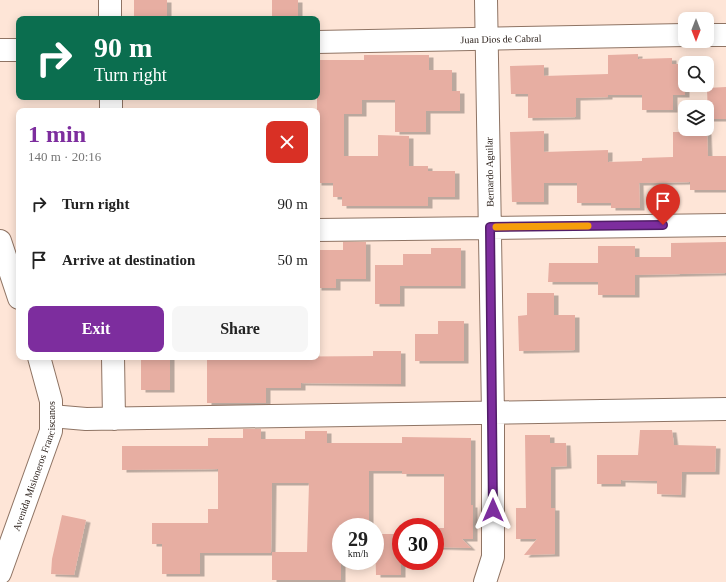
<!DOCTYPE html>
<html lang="en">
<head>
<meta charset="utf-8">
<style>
	body { margin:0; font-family:"Times New Roman",serif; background:#f6f6f6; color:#222; height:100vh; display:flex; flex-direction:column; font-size:15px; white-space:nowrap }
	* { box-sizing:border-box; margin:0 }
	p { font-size:13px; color:#767676 }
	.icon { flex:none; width:22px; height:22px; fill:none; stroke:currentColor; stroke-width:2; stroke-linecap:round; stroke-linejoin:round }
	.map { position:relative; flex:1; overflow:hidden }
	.panel { position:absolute; left:16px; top:108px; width:304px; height:252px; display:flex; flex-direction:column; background:#fff; border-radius:8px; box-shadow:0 2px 10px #0003 }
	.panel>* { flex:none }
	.banner { position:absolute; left:16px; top:16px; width:304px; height:84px; border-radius:8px; box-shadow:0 2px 10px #0003; background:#0b6e4f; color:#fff; overflow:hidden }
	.needle { width:26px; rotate:180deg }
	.fabs { position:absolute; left:678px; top:12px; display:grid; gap:8px }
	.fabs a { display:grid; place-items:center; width:36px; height:36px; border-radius:8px; background:#fff; box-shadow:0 2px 10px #0003; font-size:20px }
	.speed { position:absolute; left:332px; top:518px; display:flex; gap:8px; font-size:20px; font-weight:700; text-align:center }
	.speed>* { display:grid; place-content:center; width:52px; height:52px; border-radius:50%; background:#fff; box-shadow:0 2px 10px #0003; line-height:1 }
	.speed small { font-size:10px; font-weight:400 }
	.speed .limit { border:6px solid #d22; background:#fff; color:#111 }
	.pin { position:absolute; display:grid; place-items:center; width:34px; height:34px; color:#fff; margin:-41px -17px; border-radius:50% 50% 50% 0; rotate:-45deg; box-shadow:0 0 4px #0007 }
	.pin .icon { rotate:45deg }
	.me { position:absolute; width:44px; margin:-22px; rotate:0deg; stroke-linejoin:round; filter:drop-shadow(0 0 3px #0008) }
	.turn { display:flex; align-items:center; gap:14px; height:84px; padding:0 12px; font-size:18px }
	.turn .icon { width:52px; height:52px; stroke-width:2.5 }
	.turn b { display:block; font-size:28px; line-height:34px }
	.round { display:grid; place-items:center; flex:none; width:42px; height:42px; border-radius:8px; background:#f6f6f6 }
	.headline { display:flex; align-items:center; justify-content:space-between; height:68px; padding:0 12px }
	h1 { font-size:24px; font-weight:800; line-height:30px; color:#7d2d9e }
	.primary-button { display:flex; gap:8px; margin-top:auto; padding:8px 12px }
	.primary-button a { flex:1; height:46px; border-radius:8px; background:#7d2d9e; color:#fff; font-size:16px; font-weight:800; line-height:46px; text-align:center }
	.primary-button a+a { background:#f6f6f6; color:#222 }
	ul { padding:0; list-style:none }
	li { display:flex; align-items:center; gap:12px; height:56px; padding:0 12px }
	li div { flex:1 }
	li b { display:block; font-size:15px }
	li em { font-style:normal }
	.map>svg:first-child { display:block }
	.building { fill:#e7aea2; filter:url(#shadow) }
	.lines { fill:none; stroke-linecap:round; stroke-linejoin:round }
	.minor-casing { stroke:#8f7464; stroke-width:24 }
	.tertiary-casing { stroke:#8f7464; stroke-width:24 }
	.minor { stroke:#fff; stroke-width:22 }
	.tertiary { stroke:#fff; stroke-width:22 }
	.route-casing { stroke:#511d67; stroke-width:10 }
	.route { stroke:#7d2d9e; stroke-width:7 }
	.slow { stroke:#f59e0b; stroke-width:7 }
	.labels { text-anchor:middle; stroke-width:3; stroke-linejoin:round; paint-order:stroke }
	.street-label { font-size:10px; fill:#271c16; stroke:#fff }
</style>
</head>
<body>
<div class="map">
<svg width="726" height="582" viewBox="0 0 726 582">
	<defs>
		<filter id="shadow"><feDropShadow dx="4.5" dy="2.5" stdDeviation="0" flood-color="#0004"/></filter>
	</defs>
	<rect width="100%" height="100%" fill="#fee5d7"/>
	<path class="building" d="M 134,0 L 167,0 L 167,19 L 134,19 Z
		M 272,0 L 298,0 L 298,19 L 272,19 Z
		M 638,54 L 638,59 L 672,58 L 672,64 L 685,64 L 685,95 L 673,95 L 673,110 L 642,110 L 642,95 L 608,95 L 608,97 L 576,98 L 576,117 L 528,118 L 528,94 L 511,94 L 510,66 L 544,65 L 544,76 L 608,74 L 608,55 Z
		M 364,55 L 429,55 L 429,70 L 452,70 L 452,91 L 460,91 L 460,111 L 426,111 L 426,132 L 395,132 L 395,100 L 362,100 L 362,114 L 344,114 L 344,156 L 378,156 L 378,135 L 409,136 L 409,166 L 428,166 L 428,171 L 455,171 L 455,197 L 428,197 L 428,206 L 342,206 L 342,197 L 333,197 L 333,183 L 317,183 L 317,60 L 364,60 Z
		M 726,87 L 726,119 L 708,119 L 707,88 Z
		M 544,131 L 544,152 L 608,150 L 608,162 L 642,161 L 642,158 L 673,157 L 673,132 L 707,132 L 708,156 L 726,156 L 726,190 L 690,190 L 690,182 L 639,183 L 640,208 L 611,208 L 611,203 L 577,203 L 577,183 L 544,183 L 544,202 L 512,202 L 510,132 Z
		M 343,242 L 366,242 L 366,279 L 336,279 L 336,288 L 317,288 L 317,250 L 343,250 Z
		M 726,242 L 726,273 L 635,275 L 635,295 L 598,295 L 598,282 L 548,282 L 549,263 L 598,263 L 598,246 L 635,246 L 635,257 L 671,257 L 671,243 Z
		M 431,248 L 461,248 L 461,286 L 400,286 L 400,304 L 375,304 L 375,265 L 403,265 L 403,254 L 431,254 Z
		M 527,293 L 554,293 L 554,315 L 575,315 L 575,350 L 519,351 L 518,316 L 527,315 Z
		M 438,321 L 464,321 L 464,361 L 415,361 L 415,334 L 438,334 Z
		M 373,351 L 401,351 L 401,384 L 301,383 L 301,388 L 266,388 L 266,403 L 207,403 L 207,360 L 240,360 L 240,357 L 373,356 Z
		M 141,357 L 170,357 L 170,390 L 141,390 Z
		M 243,429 L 261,429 L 261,439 L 305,439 L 305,431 L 327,431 L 327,443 L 402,443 L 402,437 L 471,438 L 471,505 L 473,505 L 473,539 L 462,539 L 471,548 L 436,547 L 436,528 L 444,528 L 444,474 L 402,474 L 402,471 L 369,471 L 369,527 L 341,527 L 341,580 L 272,580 L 272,552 L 307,552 L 309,483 L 272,483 L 271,553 L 200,553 L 200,574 L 162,574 L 162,544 L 152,544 L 152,523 L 208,523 L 208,509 L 218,509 L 218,469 L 122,470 L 122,446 L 208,446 L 208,438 L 243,438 Z
		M 640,430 L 672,430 L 674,445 L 716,446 L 715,472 L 682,472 L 681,495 L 657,494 L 657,481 L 621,480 L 621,484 L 597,484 L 597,455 L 638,455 Z
		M 525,435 L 550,435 L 550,443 L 566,443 L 567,466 L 551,467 L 551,508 L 555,508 L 555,554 L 524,555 L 537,539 L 516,539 L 516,508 L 526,508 Z
		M 62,515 L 86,520 L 74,575 L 51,574 L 52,559 Z
		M 375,534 L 401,534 L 401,575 L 376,575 Z"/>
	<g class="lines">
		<g class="minor-casing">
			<path id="minor" d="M 110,19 L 110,0
				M 111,97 L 111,111
				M 317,230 L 726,225
				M 113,357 L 114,419
				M 51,416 L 86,419 L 726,409
				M 485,582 L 493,557 L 493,414 L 486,0"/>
		</g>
		<g class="tertiary-casing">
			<g id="tertiary">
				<path d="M 707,35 L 726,35"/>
				<path id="s1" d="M 317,42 L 685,35"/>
				<path d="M 0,50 L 19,50"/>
				<path d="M 0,241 L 19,298"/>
				<path id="s2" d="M 0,573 L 51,431 L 51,401 L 39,357"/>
			</g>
		</g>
		<use href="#minor" class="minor"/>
		<use href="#tertiary" class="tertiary"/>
	</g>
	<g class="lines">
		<g class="route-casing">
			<path id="route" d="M 493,510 L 490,227 L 663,225"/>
		</g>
		<use href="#route" class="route"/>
		<path class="slow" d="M 496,227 L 588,226"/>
	</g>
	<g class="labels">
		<g class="street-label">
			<text dy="4" stroke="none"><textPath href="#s1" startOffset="184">Juan Dios de Cabral</textPath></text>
			<text transform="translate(489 172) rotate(-91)" y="4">Bernardo Aguilar</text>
			<text dy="4" stroke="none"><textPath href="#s2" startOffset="113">Avenida Misioneros Franciscanos</textPath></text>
		</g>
	</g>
</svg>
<div class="fabs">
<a><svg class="needle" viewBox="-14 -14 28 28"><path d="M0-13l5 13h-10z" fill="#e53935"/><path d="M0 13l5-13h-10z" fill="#767676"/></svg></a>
<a><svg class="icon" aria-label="search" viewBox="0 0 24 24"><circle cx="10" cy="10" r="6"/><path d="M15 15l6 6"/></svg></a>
<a><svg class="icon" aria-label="layers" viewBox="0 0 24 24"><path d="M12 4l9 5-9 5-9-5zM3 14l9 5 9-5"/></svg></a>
</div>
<div class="speed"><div>29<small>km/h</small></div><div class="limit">30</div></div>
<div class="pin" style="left:663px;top:225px;background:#d93025"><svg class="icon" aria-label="arrive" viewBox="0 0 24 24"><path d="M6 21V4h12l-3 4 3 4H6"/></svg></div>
<svg class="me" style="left:493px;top:510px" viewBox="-20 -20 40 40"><path d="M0-17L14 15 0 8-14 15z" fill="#7d2d9e" stroke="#fff" stroke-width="4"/></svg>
<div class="banner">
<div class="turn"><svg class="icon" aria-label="right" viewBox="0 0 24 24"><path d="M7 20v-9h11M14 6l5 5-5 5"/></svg><div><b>90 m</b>Turn right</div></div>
</div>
<section class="panel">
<div class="headline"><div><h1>1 min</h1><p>140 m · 20:16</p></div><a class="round" style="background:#d93025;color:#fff"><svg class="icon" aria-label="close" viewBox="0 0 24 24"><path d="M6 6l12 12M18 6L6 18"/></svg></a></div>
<ul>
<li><svg class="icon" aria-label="right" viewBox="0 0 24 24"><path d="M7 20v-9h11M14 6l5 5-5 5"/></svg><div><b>Turn right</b></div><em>90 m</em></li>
<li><svg class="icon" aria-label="arrive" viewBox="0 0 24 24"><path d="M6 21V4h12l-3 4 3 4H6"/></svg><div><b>Arrive at destination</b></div><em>50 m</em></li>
</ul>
<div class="primary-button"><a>Exit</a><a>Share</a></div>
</section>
</div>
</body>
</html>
